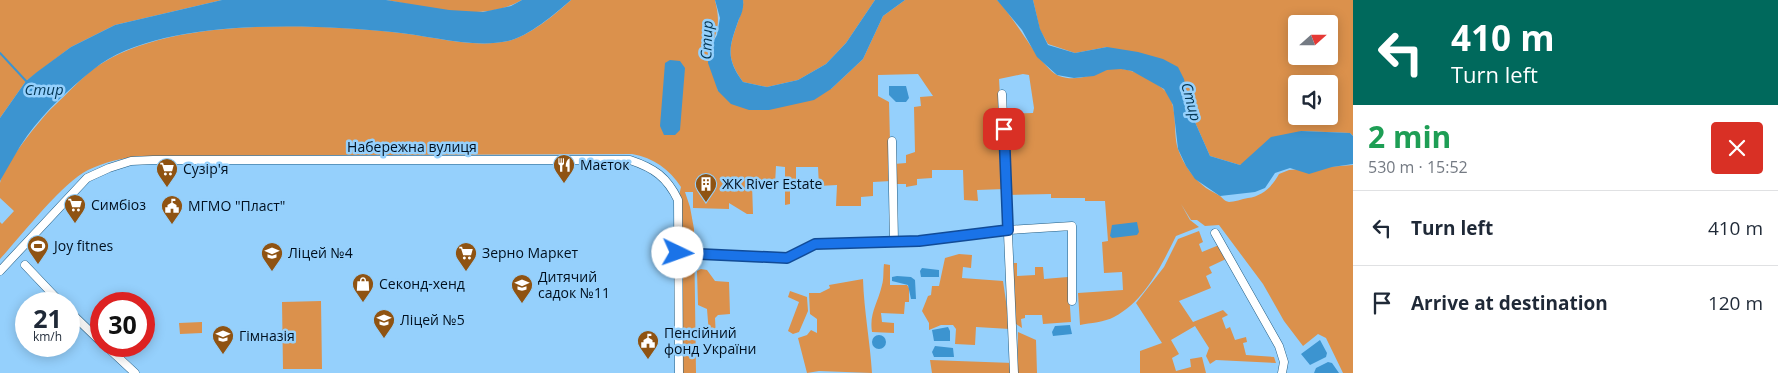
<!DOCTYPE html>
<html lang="en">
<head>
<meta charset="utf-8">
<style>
	body { margin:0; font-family:"Open Sans",sans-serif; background:#f6f6f7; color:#1f2937; height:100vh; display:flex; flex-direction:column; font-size:19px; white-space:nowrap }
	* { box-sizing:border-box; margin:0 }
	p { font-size:16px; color:#747a83 }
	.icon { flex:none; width:28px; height:28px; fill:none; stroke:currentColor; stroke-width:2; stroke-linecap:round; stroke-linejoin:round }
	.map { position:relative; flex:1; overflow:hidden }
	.details { display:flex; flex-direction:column; background:#fff; width:425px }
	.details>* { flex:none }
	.guide { background:#00695c; color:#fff; overflow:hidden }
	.needle { width:32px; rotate:69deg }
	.buttons { position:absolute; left:1288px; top:15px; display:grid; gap:10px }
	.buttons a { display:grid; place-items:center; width:50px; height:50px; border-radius:5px; background:#fff; box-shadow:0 2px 12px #0003; font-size:25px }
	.speed { position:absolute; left:15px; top:292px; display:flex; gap:10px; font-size:25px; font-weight:700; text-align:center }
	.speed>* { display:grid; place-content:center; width:65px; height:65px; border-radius:50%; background:#fff; box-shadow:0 2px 12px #0003; line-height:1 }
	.speed small { font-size:12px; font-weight:400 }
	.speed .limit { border:8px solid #d22; background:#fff; color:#111 }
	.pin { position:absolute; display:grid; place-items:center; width:42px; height:42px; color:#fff; margin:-21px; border-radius:10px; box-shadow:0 2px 8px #0006 }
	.me { position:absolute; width:55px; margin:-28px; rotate:93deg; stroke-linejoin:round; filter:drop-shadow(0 0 4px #0008) }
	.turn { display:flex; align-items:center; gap:18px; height:105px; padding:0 15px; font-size:22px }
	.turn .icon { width:65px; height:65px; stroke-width:2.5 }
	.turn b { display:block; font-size:35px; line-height:42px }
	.round { display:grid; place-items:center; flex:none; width:52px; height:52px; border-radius:5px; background:#f6f6f7 }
	.headline { display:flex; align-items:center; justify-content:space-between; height:85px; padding:0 15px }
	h1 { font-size:30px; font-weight:700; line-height:38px; color:#1e9e55 }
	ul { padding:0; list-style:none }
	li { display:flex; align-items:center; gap:15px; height:75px; padding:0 15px; border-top:1px solid #e0e1e3 }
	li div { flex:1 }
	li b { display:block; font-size:19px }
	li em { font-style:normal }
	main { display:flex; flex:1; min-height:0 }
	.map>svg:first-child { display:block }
	.green { fill:#db914c; fill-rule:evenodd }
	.water { fill:#3c94d0 }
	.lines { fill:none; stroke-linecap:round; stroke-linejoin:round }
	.stream { stroke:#3c94d0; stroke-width:2 }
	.minor-casing { stroke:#225c82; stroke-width:9 }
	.minor { stroke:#fff; stroke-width:8 }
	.route-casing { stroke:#114b97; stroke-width:12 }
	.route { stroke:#1a73e8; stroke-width:9 }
	.labels { text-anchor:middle; stroke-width:5; stroke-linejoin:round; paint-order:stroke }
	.street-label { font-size:14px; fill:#00101f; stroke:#95d0fc }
	.poi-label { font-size:14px; fill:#00101f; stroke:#95d0fc; text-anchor:start }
	.water-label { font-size:15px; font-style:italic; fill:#033654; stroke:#95d0fc }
</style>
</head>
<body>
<main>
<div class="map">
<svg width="1353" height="373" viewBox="0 0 1353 373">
	<rect width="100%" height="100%" fill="#95d0fc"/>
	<path class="green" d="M 0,0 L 222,0 L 115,25 L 71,47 L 26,81 L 0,118 Z
		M 386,0 L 522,0 C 482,23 428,7 386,0 Z
		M 571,0 L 715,0 C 720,20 719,31 709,49 L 718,91 L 831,89 L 863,59 L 883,16 L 905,0 L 997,0 C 1014,16 1041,69 1059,76 C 1076,82 1091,75 1106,70 C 1126,64 1147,77 1162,88 C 1180,101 1172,131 1178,149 C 1183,164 1194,179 1206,188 C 1210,191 1216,193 1220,196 C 1223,198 1224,201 1229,202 C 1234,202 1242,199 1248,198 C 1262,196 1272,187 1279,174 L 1289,170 L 1353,165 L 1353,373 L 1343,373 L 1326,338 L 1318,334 L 1303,346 L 1284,321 L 1263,284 L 1219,225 L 1205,226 L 1197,220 L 1191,220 L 1181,204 L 1190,220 L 1199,227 L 1176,236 C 1161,266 1145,301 1114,317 C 1105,322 1090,323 1080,325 L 1078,293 L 1123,290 L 1122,272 L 1104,273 L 1102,242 L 1108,241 L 1105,201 L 1085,201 L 1085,198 L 1051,198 L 1051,194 L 1005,195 L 1005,189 L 977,190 L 978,201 L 964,200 L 963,170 L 932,170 L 932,178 L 917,179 L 917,185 L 906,187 L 906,184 L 896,184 L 894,164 L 906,163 L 906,155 L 915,152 L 914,107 L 921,106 L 920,97 L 933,96 L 918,74 L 878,75 L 878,96 L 889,102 L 891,181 L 873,182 L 873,196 L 861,197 L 861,206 L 836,206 L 837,185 L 819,186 L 818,167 L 796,167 L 796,182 L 790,183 L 790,204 L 785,205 L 785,167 L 776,166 L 775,184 L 752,184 L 753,214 L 747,214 L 729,203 L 729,209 L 693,208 L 693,192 L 685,192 L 690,207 L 694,229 L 696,373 L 679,373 L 678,200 L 681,187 C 669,169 654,158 632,154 L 140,156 C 122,158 105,162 88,170 C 62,183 21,236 0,259 L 0,222 L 2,224 L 14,211 L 0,198 C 0,193 0,188 0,183 C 3,166 40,119 54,106 C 67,94 81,78 96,67 C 169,17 306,24 392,32 C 429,35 471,49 508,41 C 528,37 557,13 571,0 ZM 1023,74 L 1029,75 L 1034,108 L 1033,113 L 1001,114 L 999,79 Z
		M 743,0 L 875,0 L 846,43 L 826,64 L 798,80 L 767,87 L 743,82 C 725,56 729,48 739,19 C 741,13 744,7 743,0 Z
		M 1033,0 L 1353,0 L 1353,136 L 1350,133 L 1301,131 L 1240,165 L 1210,156 L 1191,113 L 1188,98 L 1107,47 L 1075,53 L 1048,44 L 1040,30 ZM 1296,24 L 1329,24 L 1329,56 L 1296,56 ZM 1296,84 L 1329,84 L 1329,116 L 1296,116 Z
		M 1199,231 L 1203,242 L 1199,244 L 1202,252 L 1219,245 L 1226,259 L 1209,267 L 1212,273 L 1206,276 L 1211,288 L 1179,301 L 1193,322 L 1223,310 L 1228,315 L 1222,318 L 1226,329 L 1230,327 L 1235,340 L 1246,337 L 1247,342 L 1243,343 L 1246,355 L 1274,357 L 1276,363 L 1216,360 L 1210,364 L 1206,356 L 1209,348 L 1195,326 L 1171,340 L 1179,354 L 1172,358 L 1176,371 L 1191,367 L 1190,359 L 1202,357 L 1206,373 L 1140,373 L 1140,351 L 1162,343 L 1136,303 L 1164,267 L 1178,239 Z
		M 959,254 L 972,255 L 971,268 L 963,267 L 962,278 L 1003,281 L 1010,329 L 976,327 L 975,345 L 955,344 L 956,329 L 953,325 L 941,325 L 929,330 L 929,323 L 922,311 L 928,296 L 931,295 L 932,286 L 939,286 L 945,258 Z
		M 1010,263 L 1017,263 L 1017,276 L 1035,275 L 1035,267 L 1043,267 L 1044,279 L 1068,277 L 1071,322 L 1043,324 L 1042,315 L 1025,315 L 1025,318 L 1021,319 L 1022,328 L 1013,322 Z
		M 884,264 L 890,265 L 890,285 L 907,285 L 909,288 L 909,302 L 905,302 L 904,314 L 881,313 L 882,322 L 894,323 L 894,333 L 872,332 C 869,313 878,303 882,285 C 884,279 883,271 884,264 Z
		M 701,269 L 707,270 L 715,281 L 729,282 L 730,314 L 718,315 L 715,318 L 716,338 L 709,334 L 707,309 L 698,305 L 697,271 Z
		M 863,279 C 864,311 870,341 872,373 L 819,371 L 807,373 L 798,338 L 807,335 L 811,330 L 817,333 L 817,319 L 810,314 L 809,293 L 820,293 L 830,288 L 829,285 Z
		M 790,291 L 807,297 L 808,311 L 799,332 L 793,334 L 788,331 L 799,302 L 788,297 Z
		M 321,301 L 322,369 L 283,369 L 282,302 Z
		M 202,322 L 202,333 L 180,334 L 179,323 Z
		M 1018,332 L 1036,340 L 1037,373 L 1017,373 Z
		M 930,360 L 1013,363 L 1013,373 L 932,373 Z"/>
	<path class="water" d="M 222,0 L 386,0 L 449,10 L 483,12 L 511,6 L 522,0 L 571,0 C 556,13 528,37 508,41 C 473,49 428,35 392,32 C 313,24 158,17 94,69 C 70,88 45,111 27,136 C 17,150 9,166 0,181 L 0,118 L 26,81 L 37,72 L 71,47 L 115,25 Z
		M 715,0 L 743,0 C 744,7 742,13 739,19 C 729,47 725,57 743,82 L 767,87 L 798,80 L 826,64 L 846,43 L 875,0 L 905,0 L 883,16 L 863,59 L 831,89 L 814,100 L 769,110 L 749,110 L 731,104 L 718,91 L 708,63 L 709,49 L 717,35 L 720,18 Z
		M 997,0 L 1033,0 L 1040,29 L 1048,45 L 1075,53 L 1107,47 L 1138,52 L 1163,59 L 1178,67 L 1184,79 L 1191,113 L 1210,156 L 1240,165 L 1271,137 L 1301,131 L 1350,133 L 1353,136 L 1353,164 L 1332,167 L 1309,174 L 1290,168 L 1275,173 L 1265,188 L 1255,192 L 1220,196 L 1195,179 L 1186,166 L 1178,149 L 1173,105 L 1164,89 L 1132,71 L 1121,69 L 1107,70 L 1094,76 L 1074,78 L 1057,75 L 1037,57 L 1022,30 Z
		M 670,60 L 680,61 L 685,68 L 680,130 L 675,135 L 664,135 L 660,126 L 665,63 Z
		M 889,86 L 906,86 L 909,98 L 906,102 L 896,102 L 889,95 Z
		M 1137,222 L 1139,232 L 1137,235 L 1112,238 L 1110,236 L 1112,225 Z
		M 922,268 L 939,270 L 939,277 L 921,277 L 920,271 Z
		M 897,276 L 911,277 L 915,280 L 916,299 L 911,299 L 908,285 L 892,281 L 892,277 Z
		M 1070,325 L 1072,334 L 1053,336 L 1052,332 L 1055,326 Z
		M 948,327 L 950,331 L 950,341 L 934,341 L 932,330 Z
		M872 342a7 7 0 1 1 14 0a7 7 0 1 1-14 0Z
		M 1320,340 L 1327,353 L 1326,357 L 1310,365 L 1301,354 Z
		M 935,346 L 953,348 L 954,357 L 934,357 L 932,352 Z
		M 1328,362 L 1332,363 L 1339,373 L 1314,373 L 1316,368 Z"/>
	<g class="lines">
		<path class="stream" d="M 0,53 L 27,82"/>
		<g class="minor-casing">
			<path id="minor" d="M 1002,94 L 1014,373
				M 892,141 L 894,241
				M 1215,233 L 1279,346 L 1284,362 L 1282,373
				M 678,253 L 787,258 L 815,244 L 919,241 L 1008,230 L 1072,226 L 1072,301
				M 25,265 L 62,304
				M 0,271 L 87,178 L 109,168 L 131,161 L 153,160 L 630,160 C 654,168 667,177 678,200 L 679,373
				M 69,311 L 101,342
				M 106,346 L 135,373"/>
		</g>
		<use href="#minor" class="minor"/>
	</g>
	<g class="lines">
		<g class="route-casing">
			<path id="route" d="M 678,253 L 787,258 L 815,244 L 919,241 L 1008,230 L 1004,129"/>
		</g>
		<use href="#route" class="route"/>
	</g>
	<defs>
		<g id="restaurant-pin" transform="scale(1.125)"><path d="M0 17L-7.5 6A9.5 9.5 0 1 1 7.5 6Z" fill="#8f5312" stroke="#95d0fc"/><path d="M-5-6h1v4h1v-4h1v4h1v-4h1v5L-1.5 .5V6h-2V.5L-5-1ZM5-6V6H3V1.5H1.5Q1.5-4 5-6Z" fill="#fff"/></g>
		<g id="supermarket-pin" transform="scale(1.125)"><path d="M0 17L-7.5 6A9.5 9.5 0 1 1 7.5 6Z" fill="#8f5312" stroke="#95d0fc"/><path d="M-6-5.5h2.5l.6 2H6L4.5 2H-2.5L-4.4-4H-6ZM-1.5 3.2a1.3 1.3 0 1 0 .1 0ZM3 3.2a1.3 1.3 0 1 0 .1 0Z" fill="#fff"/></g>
		<g id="building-pin" transform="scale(1.125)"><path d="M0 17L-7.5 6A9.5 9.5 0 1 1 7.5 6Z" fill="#8f5312" stroke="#95d0fc"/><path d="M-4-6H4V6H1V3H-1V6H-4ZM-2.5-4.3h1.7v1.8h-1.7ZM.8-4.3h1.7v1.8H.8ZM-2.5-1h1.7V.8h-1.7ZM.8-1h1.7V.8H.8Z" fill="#fff"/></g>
		<g id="civic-pin" transform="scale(1.125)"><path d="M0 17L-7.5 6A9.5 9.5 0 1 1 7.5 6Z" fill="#8f5312" stroke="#95d0fc"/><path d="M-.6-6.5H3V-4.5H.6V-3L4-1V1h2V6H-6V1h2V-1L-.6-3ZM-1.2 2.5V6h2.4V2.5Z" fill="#fff"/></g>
		<g id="stadium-pin" transform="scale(1.125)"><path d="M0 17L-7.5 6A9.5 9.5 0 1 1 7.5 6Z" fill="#8f5312" stroke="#95d0fc"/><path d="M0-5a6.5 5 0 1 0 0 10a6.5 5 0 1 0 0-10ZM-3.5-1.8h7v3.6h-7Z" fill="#fff"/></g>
		<g id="school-pin" transform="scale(1.125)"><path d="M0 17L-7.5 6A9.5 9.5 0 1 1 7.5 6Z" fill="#8f5312" stroke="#95d0fc"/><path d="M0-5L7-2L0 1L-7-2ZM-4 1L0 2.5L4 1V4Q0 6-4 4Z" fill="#fff"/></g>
		<g id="shop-pin" transform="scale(1.125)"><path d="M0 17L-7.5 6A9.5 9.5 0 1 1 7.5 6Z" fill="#8f5312" stroke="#95d0fc"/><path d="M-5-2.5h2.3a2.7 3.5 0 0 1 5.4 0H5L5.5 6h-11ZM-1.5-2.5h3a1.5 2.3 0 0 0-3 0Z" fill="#fff"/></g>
	</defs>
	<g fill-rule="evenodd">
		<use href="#restaurant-pin" x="564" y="165"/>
		<use href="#supermarket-pin" x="167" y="169"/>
		<use href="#building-pin" x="706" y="184"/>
		<use href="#supermarket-pin" x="75" y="205"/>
		<use href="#civic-pin" x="172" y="206"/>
		<use href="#stadium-pin" x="38" y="246"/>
		<use href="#school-pin" x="272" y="253"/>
		<use href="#supermarket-pin" x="466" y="253"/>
		<use href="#shop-pin" x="363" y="284"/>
		<use href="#school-pin" x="522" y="285"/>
		<use href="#school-pin" x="384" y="320"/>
		<use href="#school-pin" x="223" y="336"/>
		<use href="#civic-pin" x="648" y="341"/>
	</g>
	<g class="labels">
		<g class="street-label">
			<text x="412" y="152">Набережна вулиця</text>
		</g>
		<g class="poi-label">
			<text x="580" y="170">Маєток</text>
			<text x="183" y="174">Сузір'я</text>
			<text x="722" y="189">ЖК River Estate</text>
			<text x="91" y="210">Симбіоз</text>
			<text x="188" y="211">МГМО "Пласт"</text>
			<text x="54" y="251">Joy fitnes</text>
			<text x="288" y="258">Ліцей №4</text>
			<text x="482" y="258">Зерно Маркет</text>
			<text x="538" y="282">Дитячий<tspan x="538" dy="16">садок №11</tspan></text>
			<text x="379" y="289">Секонд-хенд</text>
			<text x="400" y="325">Ліцей №5</text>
			<text x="664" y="338">Пенсійний<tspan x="664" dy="16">фонд України</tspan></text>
			<text x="239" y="341">Гімназія</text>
		</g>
		<g class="water-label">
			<text transform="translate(707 40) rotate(-88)" y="5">Стир</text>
			<text x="44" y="95">Стир</text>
			<text transform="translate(1191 102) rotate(75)" y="5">Стир</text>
		</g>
	</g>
</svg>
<div class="buttons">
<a><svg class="needle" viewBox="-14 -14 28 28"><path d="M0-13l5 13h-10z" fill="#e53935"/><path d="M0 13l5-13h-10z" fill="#747a83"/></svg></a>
<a><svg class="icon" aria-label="sound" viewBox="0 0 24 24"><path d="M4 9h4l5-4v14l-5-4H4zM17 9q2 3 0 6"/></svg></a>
</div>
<div class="speed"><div>21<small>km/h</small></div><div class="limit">30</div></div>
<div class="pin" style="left:1004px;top:129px;background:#d93025"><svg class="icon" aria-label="arrive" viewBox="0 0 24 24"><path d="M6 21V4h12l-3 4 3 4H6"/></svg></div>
<svg class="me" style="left:678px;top:253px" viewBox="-20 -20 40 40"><circle r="19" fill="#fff"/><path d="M0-13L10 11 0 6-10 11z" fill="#1a73e8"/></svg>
</div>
<section class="details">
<div class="guide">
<div class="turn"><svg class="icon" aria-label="left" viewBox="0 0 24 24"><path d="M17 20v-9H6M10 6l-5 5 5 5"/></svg><div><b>410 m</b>Turn left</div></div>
</div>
<div class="headline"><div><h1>2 min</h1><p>530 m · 15:52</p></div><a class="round" style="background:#d93025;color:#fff"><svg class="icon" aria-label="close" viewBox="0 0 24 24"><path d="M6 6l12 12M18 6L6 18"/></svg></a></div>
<ul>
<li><svg class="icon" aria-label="left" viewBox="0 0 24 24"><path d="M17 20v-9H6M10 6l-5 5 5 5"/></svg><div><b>Turn left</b></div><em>410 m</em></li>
<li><svg class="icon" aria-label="arrive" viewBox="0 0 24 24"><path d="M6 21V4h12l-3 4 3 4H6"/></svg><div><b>Arrive at destination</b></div><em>120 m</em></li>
</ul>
</section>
</main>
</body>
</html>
